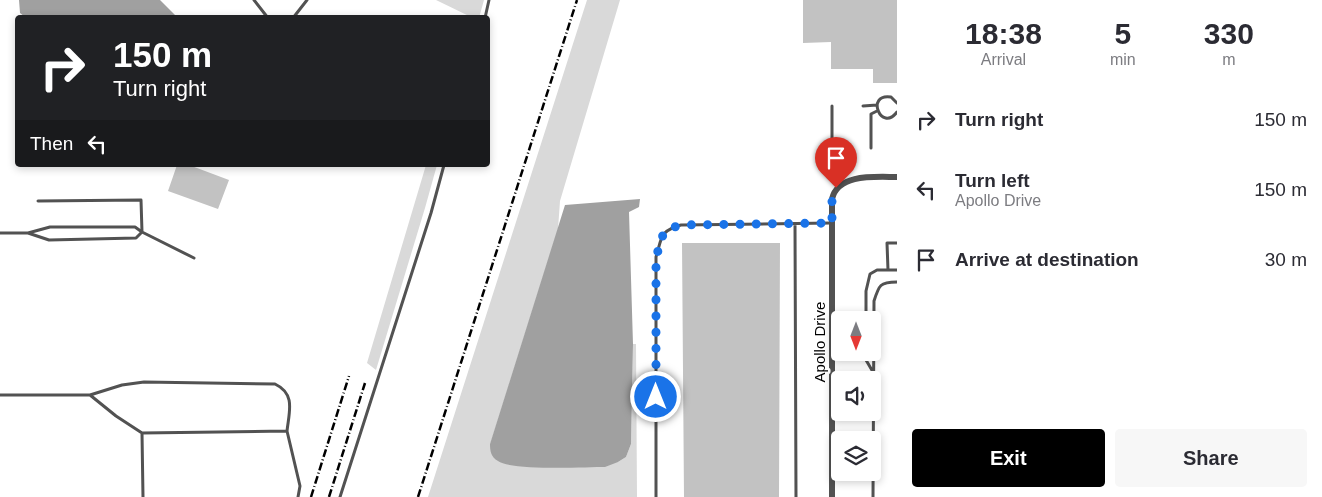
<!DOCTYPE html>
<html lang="en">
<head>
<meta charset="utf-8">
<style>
	body { margin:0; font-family:Helvetica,sans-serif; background:#f7f7f7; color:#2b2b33; height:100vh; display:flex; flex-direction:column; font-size:19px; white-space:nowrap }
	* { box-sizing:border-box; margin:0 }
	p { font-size:16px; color:#7c7c81 }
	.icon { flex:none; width:28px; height:28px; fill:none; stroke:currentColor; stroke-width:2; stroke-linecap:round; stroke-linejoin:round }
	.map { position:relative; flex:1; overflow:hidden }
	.sheet { display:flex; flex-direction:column; background:#fff; width:425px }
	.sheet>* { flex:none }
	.hud { position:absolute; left:15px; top:15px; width:475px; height:152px; border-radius:5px; box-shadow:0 2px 8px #0003; background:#202124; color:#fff; overflow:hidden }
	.needle { width:32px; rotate:180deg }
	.buttons { position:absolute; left:831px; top:311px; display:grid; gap:10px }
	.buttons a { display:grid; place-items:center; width:50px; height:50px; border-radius:5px; background:#fff; box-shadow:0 2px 8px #0003; font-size:25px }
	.pin { position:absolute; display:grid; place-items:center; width:42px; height:42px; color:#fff; margin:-51px -21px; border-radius:50% 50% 50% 0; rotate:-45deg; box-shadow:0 0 5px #0007 }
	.pin .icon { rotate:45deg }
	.me { position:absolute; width:55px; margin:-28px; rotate:0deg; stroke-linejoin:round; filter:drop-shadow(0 0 4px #0008) }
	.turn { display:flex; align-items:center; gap:18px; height:105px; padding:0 15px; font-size:22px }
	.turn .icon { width:65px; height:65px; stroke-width:2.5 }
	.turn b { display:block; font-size:35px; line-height:42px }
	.then { display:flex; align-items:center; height:48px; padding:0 15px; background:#0003; gap:10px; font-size:19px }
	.eta { display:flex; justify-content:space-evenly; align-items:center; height:85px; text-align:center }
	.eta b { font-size:30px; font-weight:800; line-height:35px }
	.button { display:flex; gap:10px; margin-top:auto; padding:10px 15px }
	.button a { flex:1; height:58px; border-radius:5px; background:#000; color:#fff; font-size:20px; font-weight:800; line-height:58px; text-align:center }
	.button a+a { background:#f7f7f7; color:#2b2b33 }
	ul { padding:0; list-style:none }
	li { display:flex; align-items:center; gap:15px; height:70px; padding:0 15px }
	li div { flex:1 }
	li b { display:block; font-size:19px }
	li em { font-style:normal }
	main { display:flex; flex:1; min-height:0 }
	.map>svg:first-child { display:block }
	.green { fill:#d9d9d9 }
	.water { fill:#a0a0a0 }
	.building { fill:#c2c2c2 }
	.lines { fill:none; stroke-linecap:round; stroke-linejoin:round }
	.lane { stroke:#525252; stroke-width:3 }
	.street { stroke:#525252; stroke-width:6 }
	.rail { stroke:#000; stroke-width:2.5; stroke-dasharray:8 2.5 1 2.5; stroke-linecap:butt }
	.route { stroke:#1a73e8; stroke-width:9; stroke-dasharray:0 16.2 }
	.labels { text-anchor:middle; stroke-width:5; stroke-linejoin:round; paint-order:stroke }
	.street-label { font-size:15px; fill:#000; stroke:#fff }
</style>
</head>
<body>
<main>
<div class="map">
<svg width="897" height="497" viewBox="0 0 897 497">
	<rect width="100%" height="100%" fill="#fff"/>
	<path class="green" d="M 436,0 L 484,0 L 479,18 L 471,17 Z
		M 587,0 L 620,0 L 560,201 L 558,229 L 490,445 L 618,462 L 626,457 L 631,444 L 633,344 L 636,344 L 637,497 L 428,497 Z
		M 426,165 L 437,165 L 425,208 L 376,370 L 367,363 Z"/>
	<path class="water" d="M 19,0 L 160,0 L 177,17 L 25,17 L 20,13 Z
		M 640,199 L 639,207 L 629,212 L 633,344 L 631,444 L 626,457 L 618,462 L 605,467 C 585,467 512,471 498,461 C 491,457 490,451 490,444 L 565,205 Z"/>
	<path class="building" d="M 803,0 L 897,0 L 897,83 L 873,83 L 873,69 L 831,69 L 831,42 L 803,43 Z
		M 177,165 L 189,165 L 229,180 L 218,209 L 168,191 Z
		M 682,243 L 780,243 L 779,497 L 684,497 Z"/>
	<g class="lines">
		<path class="lane" d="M 254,0 L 268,18
			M 293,18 L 307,0
			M 485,18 L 489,0
			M 897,103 L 891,97 C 865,93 881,133 897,112
			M 832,106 L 832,148
			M 863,106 L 877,105
			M 871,148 L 871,114 L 877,111
			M 38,201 L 141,200 L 142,232 L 194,258
			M 795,224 L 796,497
			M 0,233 L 28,233 L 50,227 L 135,227 L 142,232 L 136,238 L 49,240 L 28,233
			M 888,270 L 887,243 L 897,243
			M 866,320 L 866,291 L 870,274 L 877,270 L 897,270
			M 866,352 L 866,360 L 873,372
			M 0,395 L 90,395 L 122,385 L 144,382 L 275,384 C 296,394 289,412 287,431 L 142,433 L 116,416 L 90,395
			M 287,431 L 300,486 L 298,497
			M 142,433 L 143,497
			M 340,497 L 431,213 L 444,165
			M 656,497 L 656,257 C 662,238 659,231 681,225 L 831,223
			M 873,497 L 874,301 C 879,285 880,282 897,282"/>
		<path class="street" d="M 832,497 L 832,199 C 838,173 876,177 897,177"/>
		<path class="rail" d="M 311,497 L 349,376
			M 329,497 L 365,383
			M 418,497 L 577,0"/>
	</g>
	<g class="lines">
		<path class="route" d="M 656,397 L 656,258 C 662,238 659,231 681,225 L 832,223 L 832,199 L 836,188"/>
	</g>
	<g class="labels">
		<g class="street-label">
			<text transform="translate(820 342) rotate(-90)" y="5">Apollo Drive</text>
		</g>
	</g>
</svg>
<div class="buttons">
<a><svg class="needle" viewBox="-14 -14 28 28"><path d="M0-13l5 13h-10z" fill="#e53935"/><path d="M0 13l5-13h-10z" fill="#7c7c81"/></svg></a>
<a><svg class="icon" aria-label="sound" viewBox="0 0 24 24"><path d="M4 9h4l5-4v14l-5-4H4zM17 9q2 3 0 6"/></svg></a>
<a><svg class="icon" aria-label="layers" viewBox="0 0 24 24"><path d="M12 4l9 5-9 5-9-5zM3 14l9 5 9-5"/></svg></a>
</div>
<div class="pin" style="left:836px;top:188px;background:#d93025"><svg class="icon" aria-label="arrive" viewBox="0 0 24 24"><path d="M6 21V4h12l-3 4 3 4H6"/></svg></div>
<svg class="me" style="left:656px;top:397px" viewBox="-20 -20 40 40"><circle r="17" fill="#1a73e8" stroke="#fff" stroke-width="3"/><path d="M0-11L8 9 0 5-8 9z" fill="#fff"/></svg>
<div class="hud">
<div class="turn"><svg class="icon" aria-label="right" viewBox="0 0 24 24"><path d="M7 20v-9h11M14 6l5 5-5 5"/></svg><div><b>150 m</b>Turn right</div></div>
<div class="then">Then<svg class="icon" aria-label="left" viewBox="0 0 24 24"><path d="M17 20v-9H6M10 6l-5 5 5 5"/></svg></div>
</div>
</div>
<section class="sheet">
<div class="eta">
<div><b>18:38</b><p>Arrival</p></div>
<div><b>5</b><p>min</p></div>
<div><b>330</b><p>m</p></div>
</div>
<ul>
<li><svg class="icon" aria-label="right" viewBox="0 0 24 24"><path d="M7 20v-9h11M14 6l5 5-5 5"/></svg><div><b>Turn right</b></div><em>150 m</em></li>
<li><svg class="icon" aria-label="left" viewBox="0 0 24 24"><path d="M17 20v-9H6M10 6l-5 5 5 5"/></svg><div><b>Turn left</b><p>Apollo Drive</p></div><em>150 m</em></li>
<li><svg class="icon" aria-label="arrive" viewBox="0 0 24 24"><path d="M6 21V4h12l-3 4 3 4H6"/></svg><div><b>Arrive at destination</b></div><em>30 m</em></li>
</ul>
<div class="button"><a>Exit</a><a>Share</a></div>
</section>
</main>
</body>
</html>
